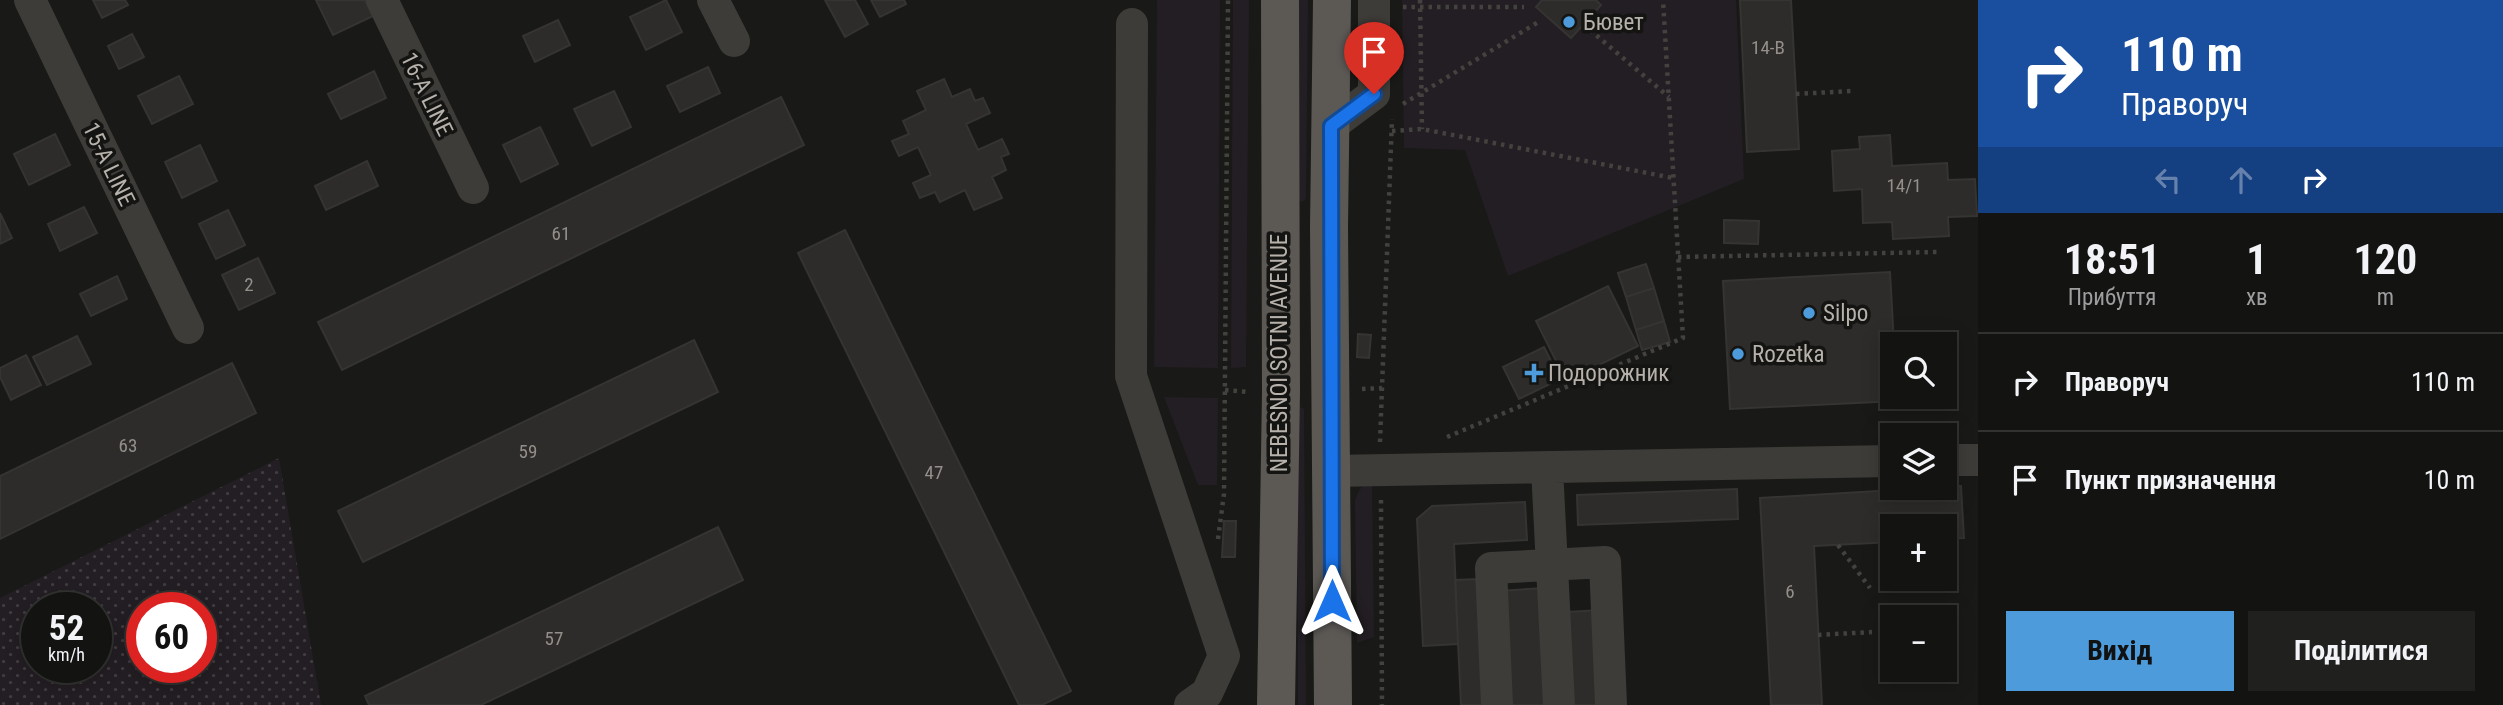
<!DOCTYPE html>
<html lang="uk">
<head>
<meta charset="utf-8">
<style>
	body { margin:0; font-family:"Roboto Condensed",sans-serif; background:#20201f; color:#f1f3f6; height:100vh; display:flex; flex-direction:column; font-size:26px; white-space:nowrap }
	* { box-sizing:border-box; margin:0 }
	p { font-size:23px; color:#9d9e9f }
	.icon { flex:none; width:38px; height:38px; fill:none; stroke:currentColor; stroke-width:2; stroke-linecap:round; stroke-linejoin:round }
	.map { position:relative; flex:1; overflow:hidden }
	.panel { display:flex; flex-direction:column; background:#131311; width:525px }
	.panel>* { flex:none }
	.top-card { background:#1a4fa0; color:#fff; overflow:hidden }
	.controls { position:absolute; left:1880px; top:332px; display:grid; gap:14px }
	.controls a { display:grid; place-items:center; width:77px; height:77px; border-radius:0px; background:#131311; box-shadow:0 4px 18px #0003,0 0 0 2px #323231; font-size:35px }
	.speed { position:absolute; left:21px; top:592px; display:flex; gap:14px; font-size:35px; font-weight:700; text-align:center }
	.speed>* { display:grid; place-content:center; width:91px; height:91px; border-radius:50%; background:#131311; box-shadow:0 4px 18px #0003,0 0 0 2px #323231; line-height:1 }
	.speed small { font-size:18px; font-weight:400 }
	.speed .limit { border:10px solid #d22; background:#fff; color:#111 }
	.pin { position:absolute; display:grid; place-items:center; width:60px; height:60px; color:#fff; margin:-72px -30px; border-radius:50% 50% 50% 0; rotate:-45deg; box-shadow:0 0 7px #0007 }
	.pin .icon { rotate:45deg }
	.me { position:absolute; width:77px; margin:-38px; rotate:0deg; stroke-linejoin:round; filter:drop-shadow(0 0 5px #0008) }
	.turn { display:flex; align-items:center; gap:24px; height:147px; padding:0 28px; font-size:32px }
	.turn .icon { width:91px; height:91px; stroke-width:2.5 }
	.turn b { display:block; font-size:49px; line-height:60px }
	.lanes { display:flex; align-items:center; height:66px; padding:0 28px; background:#0003; justify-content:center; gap:35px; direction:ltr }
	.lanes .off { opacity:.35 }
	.eta { display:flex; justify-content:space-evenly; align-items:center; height:119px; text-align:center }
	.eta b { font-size:42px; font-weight:700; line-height:49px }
	.action { display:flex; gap:14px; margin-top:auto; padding:14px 28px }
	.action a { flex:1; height:80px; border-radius:0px; background:#4d9bdb; color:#111; font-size:28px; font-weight:700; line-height:80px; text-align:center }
	.action a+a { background:#20201f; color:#f1f3f6 }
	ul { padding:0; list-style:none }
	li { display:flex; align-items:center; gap:21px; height:98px; padding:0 28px; border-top:2px solid #323231 }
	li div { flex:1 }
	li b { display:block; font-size:26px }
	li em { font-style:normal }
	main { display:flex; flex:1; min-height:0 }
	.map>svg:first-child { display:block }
	.grass { fill:#231e23 }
	.park { fill:url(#park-dots); fill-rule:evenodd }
	.building { fill:#2d2c2a; stroke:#353432; stroke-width:2 }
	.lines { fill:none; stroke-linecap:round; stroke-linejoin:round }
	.path { stroke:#44423f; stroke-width:4.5; stroke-dasharray:3.5 5; stroke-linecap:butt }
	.minor { stroke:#3d3c39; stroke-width:32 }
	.major { stroke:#5c5955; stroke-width:38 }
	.route-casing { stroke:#114b97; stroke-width:18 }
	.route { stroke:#1a73e8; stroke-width:12 }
	.poi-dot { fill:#4d9bdb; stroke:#141412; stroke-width:2.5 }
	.labels { text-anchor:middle; stroke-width:7; stroke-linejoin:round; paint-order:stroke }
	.number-label { font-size:19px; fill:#948f8a }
	.poi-label { font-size:23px; fill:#b7b1ab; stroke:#141412; text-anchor:start }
	.street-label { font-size:23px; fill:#b7b1ab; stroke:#141412 }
</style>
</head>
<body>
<main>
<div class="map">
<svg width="1978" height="705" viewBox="0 0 1978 705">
	<defs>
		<pattern id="park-dots" width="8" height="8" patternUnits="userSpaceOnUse" patternTransform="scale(1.75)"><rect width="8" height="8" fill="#231e23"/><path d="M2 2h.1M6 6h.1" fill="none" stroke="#413c40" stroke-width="1.8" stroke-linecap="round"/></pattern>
	</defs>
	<rect width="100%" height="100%" fill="#191917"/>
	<path class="grass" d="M 1157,0 L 1220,0 L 1218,368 L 1154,367 Z
		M 1233,0 L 1249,0 L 1246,367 L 1231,368 Z
		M 1299,0 L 1308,0 L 1306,199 L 1302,202 L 1299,200 Z
		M 1402,0 L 1736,0 L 1744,179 L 1508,276 L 1465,150 L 1404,148 Z
		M 1164,397 L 1218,398 L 1217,485 L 1198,485 Z
		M 1301,407 L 1304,409 L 1306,705 L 1298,705 L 1297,409 Z
		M 1372,482 L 1374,637 L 1357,643 L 1355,501 C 1358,490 1361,485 1372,482 Z"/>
	<path class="park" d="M 279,458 L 321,705 L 0,705 L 0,598 ZM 37,607 L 96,607 L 96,667 L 37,667 ZM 142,607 L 201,607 L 201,667 L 142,667 Z"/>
	<path class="building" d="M 93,0 L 125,0 L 128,5 L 102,18 Z
		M 316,0 L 365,0 L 373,16 L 333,35 Z
		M 666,0 L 682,32 L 646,50 L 630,17 Z
		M 825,0 L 855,0 L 868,24 L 845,37 Z
		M 871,0 L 904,0 L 906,4 L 880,17 Z
		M 1542,0 L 1596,0 L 1601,5 L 1571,38 L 1536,7 Z
		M 1740,0 L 1791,0 L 1799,149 L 1747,152 Z
		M 558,20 L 570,45 L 535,62 L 523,36 Z
		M 132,34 L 144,57 L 119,69 L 108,46 Z
		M 708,67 L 720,93 L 680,112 L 667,86 Z
		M 374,71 L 386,98 L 341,119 L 328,94 Z
		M 179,76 L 193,104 L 152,124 L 138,96 Z
		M 944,79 L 952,97 L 970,89 L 975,101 L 983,98 L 990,113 L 966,124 L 978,150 L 1002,139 L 1009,154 L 1001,157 L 1006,170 L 992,177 L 1002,198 L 974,210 L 965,190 L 940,202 L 935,192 L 920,198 L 913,183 L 931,175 L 918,147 L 899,156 L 892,141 L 909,134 L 903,121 L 926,110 L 917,91 Z
		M 614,91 L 631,127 L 592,146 L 574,109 Z
		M 781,97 L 804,145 L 342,370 L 318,322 Z
		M 540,127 L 558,164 L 521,182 L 503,145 Z
		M 55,134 L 70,165 L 29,185 L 14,154 Z
		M 1890,135 L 1892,166 L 1947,163 L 1948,180 L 1975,179 L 1977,216 L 1948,217 L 1949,236 L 1893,239 L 1892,222 L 1863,223 L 1862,189 L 1834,191 L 1832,151 L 1860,149 L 1859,137 Z
		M 200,145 L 217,181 L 182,198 L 165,162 Z
		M 367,161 L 378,186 L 326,210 L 315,186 Z
		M 84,207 L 97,233 L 60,251 L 48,224 Z
		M 228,210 L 245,245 L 216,259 L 199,224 Z
		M 0,213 L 12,238 L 0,244 Z
		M 1724,220 L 1759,221 L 1758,244 L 1724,243 Z
		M 845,230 L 1071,691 L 1042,705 L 1019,705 L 798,253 Z
		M 258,258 L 275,293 L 239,310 L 222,275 Z
		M 1646,264 L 1654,288 L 1626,297 L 1618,273 Z
		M 1890,272 L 1894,345 L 1892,345 L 1892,397 L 1897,397 L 1897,401 L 1730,409 L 1723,281 Z
		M 117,276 L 127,299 L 91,316 L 80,294 Z
		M 1608,286 L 1638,346 L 1566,381 L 1536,321 Z
		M 1654,288 L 1664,321 L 1636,330 L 1626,297 Z
		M 1664,321 L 1670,342 L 1642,350 L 1636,330 Z
		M 1358,334 L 1371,335 L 1369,358 L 1357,357 Z
		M 77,336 L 91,364 L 47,385 L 33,357 Z
		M 694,340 L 718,392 L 363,562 L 338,511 Z
		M 1544,347 L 1560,379 L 1519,399 L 1503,367 Z
		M 26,355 L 41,385 L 11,400 L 0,377 L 0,368 Z
		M 232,363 L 256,413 L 0,539 L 0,476 Z
		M 1961,486 L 1964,538 L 1944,539 L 1944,527 L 1892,527 L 1892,542 L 1814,546 L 1822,705 L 1771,705 L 1760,498 Z
		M 1737,489 L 1738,519 L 1578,525 L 1577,495 Z
		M 1525,502 L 1527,540 L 1454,544 L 1458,644 L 1423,646 L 1417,519 L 1432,506 Z
		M 1224,521 L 1236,521 L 1235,557 L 1222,557 Z
		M 718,527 L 743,580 L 481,705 L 369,705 L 365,696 Z
		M 1479,579 L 1485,705 L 1461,705 L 1455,580 Z
		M 1543,588 L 1548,705 L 1504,705 L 1499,591 Z
		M 1600,610 L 1605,705 L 1572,705 L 1568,612 Z"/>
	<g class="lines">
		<path class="path" d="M 1420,0 L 1422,129
			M 1403,7 L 1524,7
			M 1590,30 L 1669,97
			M 1796,94 L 1851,91
			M 1403,104 L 1540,21
			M 1392,131 L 1422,129 L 1673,178
			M 1678,257 L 1938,252
			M 1362,389 L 1382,388
			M 1225,390 L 1248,392
			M 1447,437 L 1683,338 L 1663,0
			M 1380,442 L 1392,119
			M 1381,500 L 1382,705
			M 1218,539 L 1224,494 L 1228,0
			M 1838,545 L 1870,588
			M 1918,579 L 1918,586
			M 1818,635 L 1872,632"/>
		<path class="minor" d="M 30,0 L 188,328
			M 382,0 L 473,188
			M 713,0 L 734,41
			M 1132,24 L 1131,376 L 1224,656 L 1207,693 L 1190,705
			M 1331,126 L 1374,94 L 1374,0
			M 1944,460 L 1978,460
			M 1547,468 L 1559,705
			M 1331,471 L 1892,461
			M 1497,705 L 1491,568 L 1605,562 L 1611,705"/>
		<path class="major" d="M 1332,0 L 1329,227 L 1333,705
			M 1276,705 L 1281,392 L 1280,0"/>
	</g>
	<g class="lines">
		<g class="route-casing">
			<path id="route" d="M 1332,601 L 1331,126 L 1374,94"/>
		</g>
		<use href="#route" class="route"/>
	</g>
	<g class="poi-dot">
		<circle cx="1569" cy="22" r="7"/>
		<circle cx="1809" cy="313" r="7"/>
		<circle cx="1738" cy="354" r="7"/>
		<path d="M1530.5 362.5h7v7h7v7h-7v7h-7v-7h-7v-7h7z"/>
	</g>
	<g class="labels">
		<g class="number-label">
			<text x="1768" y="54">14-В</text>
			<text x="1904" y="192">14/1</text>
			<text x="561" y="240">61</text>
			<text x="249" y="291">2</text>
			<text x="128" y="452">63</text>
			<text x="528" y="458">59</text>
			<text x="934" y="479">47</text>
			<text x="1790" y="598">6</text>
			<text x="554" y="645">57</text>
		</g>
		<g class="poi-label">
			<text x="1583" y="30">Бювет</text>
			<text x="1823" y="321">Silpo</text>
			<text x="1752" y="362">Rozetka</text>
			<text x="1548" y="381">Подорожник</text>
		</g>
		<g class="street-label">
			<text transform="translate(427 94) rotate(64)" y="8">16-A LINE</text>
			<text transform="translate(109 164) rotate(64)" y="8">15-A LINE</text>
			<text transform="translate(1279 353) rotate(-90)" y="8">NEBESNOI SOTNI AVENUE</text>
		</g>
	</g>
</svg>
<div class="controls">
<a><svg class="icon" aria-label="search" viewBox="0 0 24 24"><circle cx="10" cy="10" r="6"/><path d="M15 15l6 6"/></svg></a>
<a><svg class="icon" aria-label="layers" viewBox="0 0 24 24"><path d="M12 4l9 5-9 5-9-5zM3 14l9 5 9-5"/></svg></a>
<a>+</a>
<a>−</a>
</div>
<div class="speed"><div>52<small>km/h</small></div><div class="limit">60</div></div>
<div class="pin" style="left:1374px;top:94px;background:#d93025"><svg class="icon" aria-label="arrive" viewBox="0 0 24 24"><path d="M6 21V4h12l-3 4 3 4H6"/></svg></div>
<svg class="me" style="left:1332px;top:601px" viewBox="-20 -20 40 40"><path d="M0-17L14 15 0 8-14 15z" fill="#1a73e8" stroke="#fff" stroke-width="4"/></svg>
</div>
<section class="panel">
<div class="top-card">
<div class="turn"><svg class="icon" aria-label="right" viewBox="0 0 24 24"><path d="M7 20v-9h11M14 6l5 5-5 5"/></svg><div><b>110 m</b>Праворуч</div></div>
<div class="lanes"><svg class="icon off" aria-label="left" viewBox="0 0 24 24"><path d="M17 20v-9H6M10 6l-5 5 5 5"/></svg><svg class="icon off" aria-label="ahead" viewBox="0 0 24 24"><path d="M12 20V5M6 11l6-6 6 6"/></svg><svg class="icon" aria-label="right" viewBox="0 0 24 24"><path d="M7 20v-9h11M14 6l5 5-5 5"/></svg></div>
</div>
<div class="eta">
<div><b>18:51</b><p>Прибуття</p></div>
<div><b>1</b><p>хв</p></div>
<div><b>120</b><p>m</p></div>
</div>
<ul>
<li><svg class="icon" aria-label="right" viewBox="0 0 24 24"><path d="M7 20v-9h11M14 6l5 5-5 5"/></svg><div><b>Праворуч</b></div><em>110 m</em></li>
<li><svg class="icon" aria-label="arrive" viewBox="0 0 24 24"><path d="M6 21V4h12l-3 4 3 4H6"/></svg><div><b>Пункт призначення</b></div><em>10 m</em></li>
</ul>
<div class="action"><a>Вихід</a><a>Поділитися</a></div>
</section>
</main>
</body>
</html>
